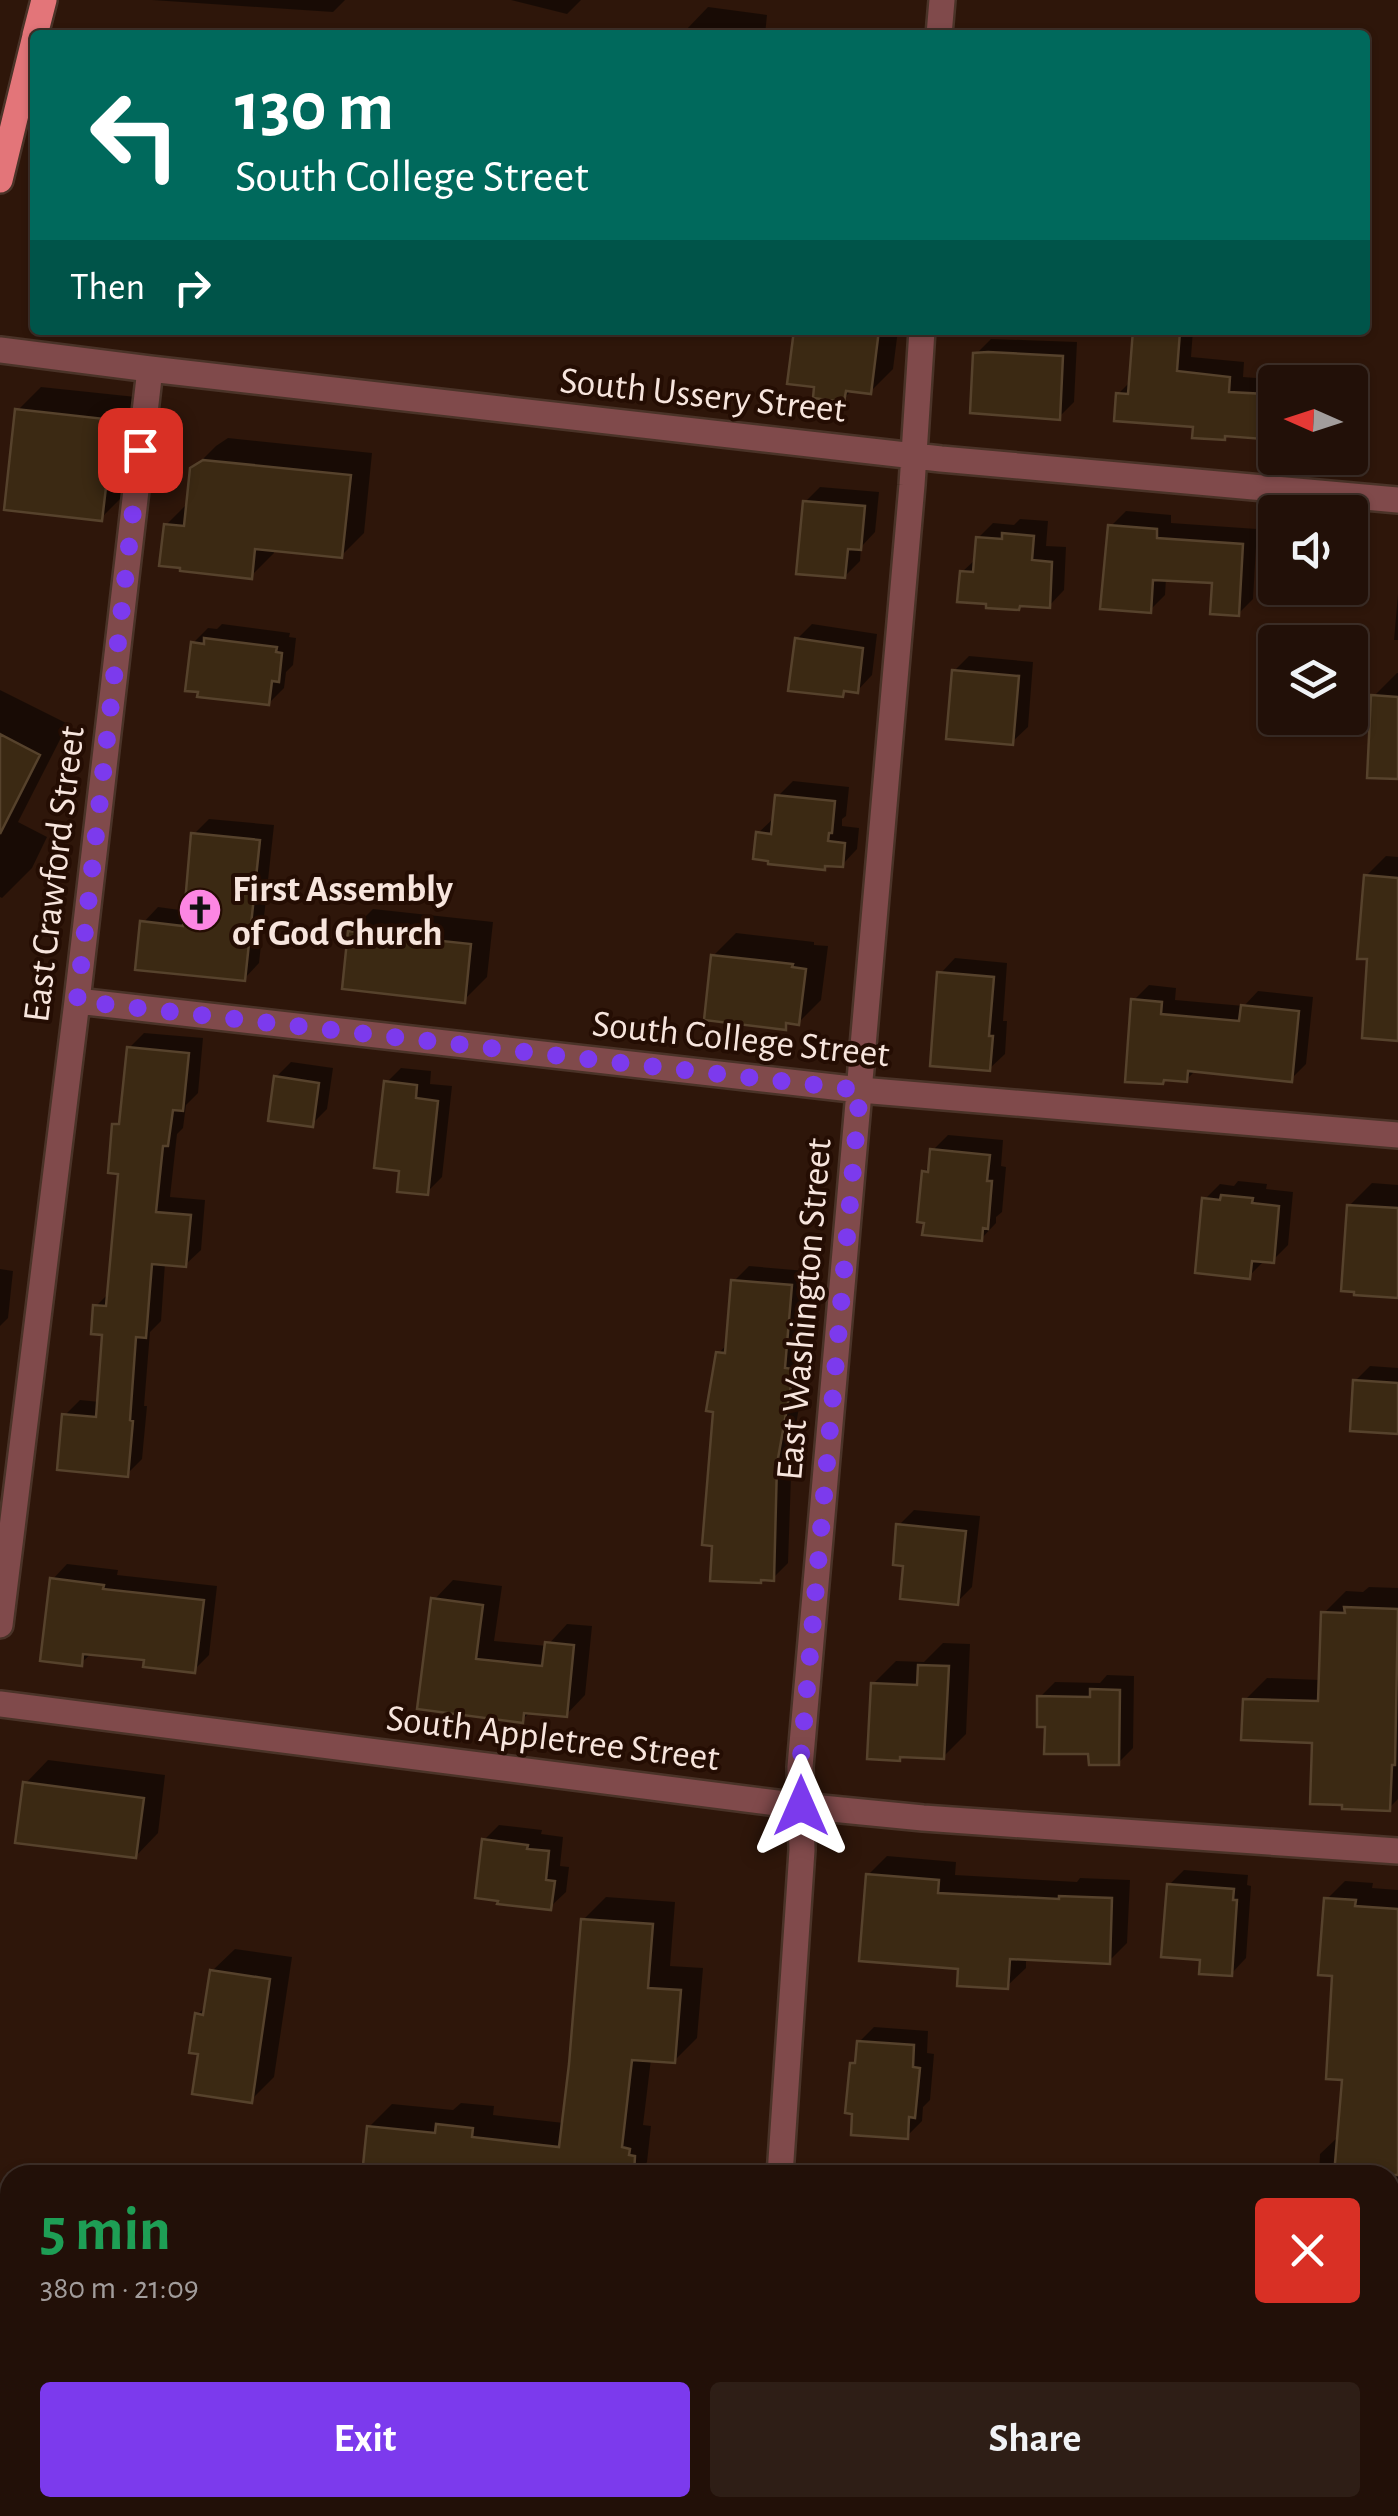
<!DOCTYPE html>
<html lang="en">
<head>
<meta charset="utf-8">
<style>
	body { margin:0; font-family:"Alegreya Sans",sans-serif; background:#2e1e16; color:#f1f3f6; height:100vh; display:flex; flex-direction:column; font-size:38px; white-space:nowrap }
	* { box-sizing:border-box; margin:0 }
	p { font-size:32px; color:#a29d9c }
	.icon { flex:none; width:55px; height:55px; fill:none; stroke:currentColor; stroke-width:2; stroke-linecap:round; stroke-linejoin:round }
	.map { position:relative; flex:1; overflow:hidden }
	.panel { position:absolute; left:0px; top:2165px; width:1400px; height:352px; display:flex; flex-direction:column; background:#221008; border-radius:30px 30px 0 0; box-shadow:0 2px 8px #0004,0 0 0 2px #3f3029 }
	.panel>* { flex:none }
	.top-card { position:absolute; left:30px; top:30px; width:1340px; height:305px; border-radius:10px; box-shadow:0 2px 8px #0004,0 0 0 2px #3f3029; background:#00695c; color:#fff; overflow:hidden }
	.needle { width:65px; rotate:273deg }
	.buttons { position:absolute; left:1258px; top:365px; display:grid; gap:20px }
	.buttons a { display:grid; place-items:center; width:110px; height:110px; border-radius:10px; background:#221008; box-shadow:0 2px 8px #0004,0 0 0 2px #3f3029; font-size:50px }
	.pin { position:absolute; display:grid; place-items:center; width:85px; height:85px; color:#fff; margin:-42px; border-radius:20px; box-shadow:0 5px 15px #0006 }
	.me { position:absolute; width:110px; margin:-55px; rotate:0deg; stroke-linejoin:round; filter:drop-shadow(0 0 8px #0008) }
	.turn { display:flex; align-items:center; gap:35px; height:210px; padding:0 40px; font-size:45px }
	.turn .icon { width:130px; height:130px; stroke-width:2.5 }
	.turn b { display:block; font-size:70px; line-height:85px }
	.then { display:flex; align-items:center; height:95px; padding:0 40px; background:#0003; gap:20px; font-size:38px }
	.round { display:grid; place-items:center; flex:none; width:105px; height:105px; border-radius:10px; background:#2e1e16 }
	.summary { display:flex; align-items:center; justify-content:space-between; height:170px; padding:0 40px }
	h1 { font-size:60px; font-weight:600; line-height:75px; color:#1e9e55 }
	.button { display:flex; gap:20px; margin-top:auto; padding:20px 40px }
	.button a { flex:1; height:115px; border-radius:10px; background:#7c3aed; color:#fff; font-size:40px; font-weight:600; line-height:115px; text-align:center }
	.button a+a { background:#2e1e16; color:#f1f3f6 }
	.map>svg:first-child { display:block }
	.shadow { fill:#0007 }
	.building { fill:#3b2913; stroke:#56422c; stroke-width:2.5 }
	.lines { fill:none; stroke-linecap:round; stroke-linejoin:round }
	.minor-casing { stroke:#4a3328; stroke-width:30 }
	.major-casing { stroke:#4a3328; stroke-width:30 }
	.minor { stroke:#804a4b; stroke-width:25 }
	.major { stroke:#e37579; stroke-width:25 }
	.route { stroke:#7c3aed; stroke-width:18; stroke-dasharray:0 32.4 }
	.labels { text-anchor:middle; stroke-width:8; stroke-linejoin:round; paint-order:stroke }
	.street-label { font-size:38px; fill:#f7e5dd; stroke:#240d03 }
	.poi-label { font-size:38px; font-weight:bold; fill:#f7e5dd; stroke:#240d03; text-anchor:start }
</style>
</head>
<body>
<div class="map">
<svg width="1398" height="2516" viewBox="0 0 1398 2516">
	<rect width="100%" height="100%" fill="#2e160a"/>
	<path class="shadow" d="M 152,0 L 345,0 L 333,12 Z
		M 511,0 L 581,0 L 567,14 Z
		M 708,7 L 767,15 L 765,35 L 685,35 L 686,30 Z
		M 796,330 L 898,330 L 893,369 L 870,392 L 853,389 L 843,399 L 817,385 Z
		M 1135,330 L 1193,330 L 1191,357 L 1244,362 L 1243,377 L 1280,380 L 1280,382 L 1275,382 L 1275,423 L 1262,437 L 1228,434 L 1224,438 L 1118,394 L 1131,381 Z
		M 991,339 L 1077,342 L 1074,402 L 1059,417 L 976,354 Z
		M 41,387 L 136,397 L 124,495 L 101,518 L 18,410 Z
		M 228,438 L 372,453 L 364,533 L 341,556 L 274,549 L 274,553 L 251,576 L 166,525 L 189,502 L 193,469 L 216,446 Z
		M 820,487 L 879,492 L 875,532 L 861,547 L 860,561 L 845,576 L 805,502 Z
		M 1126,511 L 1171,515 L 1171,523 L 1257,529 L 1253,599 L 1238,614 L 1214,581 L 1166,578 L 1165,595 L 1150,610 L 1111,526 Z
		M 1020,519 L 1048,521 L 1046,546 L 1066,547 L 1064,590 L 1049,606 L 962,572 L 977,558 L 978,538 L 993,523 L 1014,525 Z
		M 1398,594 L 1398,640 L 1394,640 Z
		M 222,624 L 290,633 L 289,637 L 296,638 L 293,665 L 286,672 L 284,688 L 269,703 L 193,643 L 208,628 L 217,629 Z
		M 812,624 L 877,634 L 872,675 L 857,691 L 848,689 L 843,694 L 797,639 Z
		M 969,656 L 1033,662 L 1028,727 L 1012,742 L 954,671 Z
		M 1397,673 L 1398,673 L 1398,777 L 1374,696 Z
		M 0,690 L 68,724 L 18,822 L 47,837 L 32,868 L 2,898 L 0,897 Z
		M 793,781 L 849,787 L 846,816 L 842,819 L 842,826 L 859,828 L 857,849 L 842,865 L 828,863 L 824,868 L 758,833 L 774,818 L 778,796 Z
		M 209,819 L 274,825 L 259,963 L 244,979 L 143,923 L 158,907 L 187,911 L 194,834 Z
		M 1386,856 L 1398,857 L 1398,1038 L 1369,957 L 1366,876 Z
		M 373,909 L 493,922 L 487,977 L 464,1000 L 350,932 Z
		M 736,933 L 814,942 L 814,945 L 828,946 L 821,1000 L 799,1022 L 790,1021 L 785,1027 L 713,956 Z
		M 955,958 L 1007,963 L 1003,1021 L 1007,1021 L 1005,1054 L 989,1069 L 940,974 Z
		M 1149,985 L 1176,988 L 1175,1000 L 1244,1006 L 1258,991 L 1313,997 L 1306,1064 L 1291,1079 L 1196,1070 L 1186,1080 L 1166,1078 L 1162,1082 L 1133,1001 Z
		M 144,1033 L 203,1038 L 198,1093 L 186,1105 L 183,1128 L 177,1134 L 170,1197 L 205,1200 L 201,1250 L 185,1265 L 165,1263 L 161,1321 L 150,1332 L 144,1406 L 147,1406 L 142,1459 L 127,1474 L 65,1415 L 80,1400 L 100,1402 L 105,1332 L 96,1306 L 110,1292 L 120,1172 L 115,1125 L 122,1118 L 129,1048 Z
		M 291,1062 L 333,1068 L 327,1109 L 312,1124 L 276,1077 Z
		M 401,1068 L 431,1071 L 430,1084 L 452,1086 L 442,1177 L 427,1192 L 402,1168 L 386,1083 Z
		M 948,1135 L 1003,1140 L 1001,1166 L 1006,1167 L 1002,1212 L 996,1217 L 996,1223 L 981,1239 L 924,1172 L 931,1165 L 933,1150 Z
		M 1238,1181 L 1267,1184 L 1266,1189 L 1293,1192 L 1288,1245 L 1273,1260 L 1265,1260 L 1249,1276 L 1205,1199 L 1220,1184 L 1234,1186 Z
		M 1372,1183 L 1398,1185 L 1398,1296 L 1349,1206 Z
		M 749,1266 L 806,1271 L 799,1353 L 808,1355 L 792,1448 L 788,1563 L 773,1578 L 764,1578 L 760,1581 L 719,1353 L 728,1343 L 734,1281 Z
		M 0,1269 L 13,1271 L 8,1318 L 0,1326 Z
		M 1370,1366 L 1398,1368 L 1398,1431 L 1355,1381 Z
		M 914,1510 L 980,1516 L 972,1587 L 957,1602 L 906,1564 L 899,1525 Z
		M 67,1564 L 118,1570 L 117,1575 L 217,1586 L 209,1655 L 194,1670 L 147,1657 L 93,1652 L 81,1663 L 52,1580 Z
		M 453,1580 L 502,1586 L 494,1641 L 547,1646 L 567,1624 L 592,1626 L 585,1695 L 566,1715 L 531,1711 L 522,1720 L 420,1707 L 434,1600 Z
		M 1369,1587 L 1398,1588 L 1398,1799 L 1389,1808 L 1315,1740 L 1245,1700 L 1267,1678 L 1321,1680 L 1324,1613 L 1346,1591 L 1363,1592 Z
		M 943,1643 L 970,1644 L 966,1734 L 943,1757 L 873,1684 L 896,1661 L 924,1662 Z
		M 1107,1675 L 1134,1676 L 1133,1748 L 1118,1763 L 1047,1724 L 1040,1697 L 1055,1682 L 1100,1683 Z
		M 48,1760 L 165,1775 L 158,1833 L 136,1856 L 26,1783 Z
		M 499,1825 L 542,1830 L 541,1834 L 563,1837 L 560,1866 L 569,1867 L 566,1892 L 550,1907 L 484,1840 Z
		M 887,1856 L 956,1862 L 955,1875 L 1077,1882 L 1080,1878 L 1130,1880 L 1127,1943 L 1109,1961 L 1026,1958 L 1026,1968 L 1007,1986 L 960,1966 L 868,1875 Z
		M 1184,1870 L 1248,1875 L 1247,1885 L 1251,1886 L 1246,1958 L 1231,1974 L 1202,1957 L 1169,1885 Z
		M 1345,1881 L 1373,1883 L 1372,1888 L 1398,1890 L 1398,2181 L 1390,2189 L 1390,2175 L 1319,2175 L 1320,2154 L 1338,2137 L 1345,2078 L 1327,1899 Z
		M 606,1897 L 675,1902 L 670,1966 L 703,1968 L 697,2038 L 674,2061 L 651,2059 L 643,2125 L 651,2126 L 647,2162 L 637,2175 L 364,2175 L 369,2127 L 392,2104 L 453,2110 L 461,2103 L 494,2106 L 493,2115 L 564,2123 L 583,1920 Z
		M 235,1949 L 292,1957 L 274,2077 L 251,2100 L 200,2052 L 197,2015 L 207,2005 L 212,1971 Z
		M 874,2027 L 928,2031 L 927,2053 L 934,2054 L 930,2100 L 923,2107 L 922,2121 L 907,2136 L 853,2064 L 858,2059 L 859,2042 Z"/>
	<path class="building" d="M 794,330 L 879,330 L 871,394 L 846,391 L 844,402 L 813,398 L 814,387 L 787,384 Z
		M 1133,330 L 1180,332 L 1177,371 L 1230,377 L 1229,392 L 1266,394 L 1263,439 L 1225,436 L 1225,440 L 1192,438 L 1193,427 L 1114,421 L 1116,393 L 1128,394 Z
		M 988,352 L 1063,356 L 1060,420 L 970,413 L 973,353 Z
		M 15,409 L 114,420 L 102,521 L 4,510 Z
		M 203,460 L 351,475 L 342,558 L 255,549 L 252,579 L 180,571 L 180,568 L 159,566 L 164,524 L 184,526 L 190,468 Z
		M 803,501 L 865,506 L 861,550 L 848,549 L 845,578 L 796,574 Z
		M 1108,525 L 1157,529 L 1157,538 L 1243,544 L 1239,616 L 1210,614 L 1212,583 L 1153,580 L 1151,613 L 1100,609 Z
		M 1002,533 L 1034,536 L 1032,560 L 1052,562 L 1050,608 L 1020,606 L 1019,610 L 986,608 L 986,604 L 957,602 L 960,571 L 973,572 L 976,537 L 1002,539 Z
		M 204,638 L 277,647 L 276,652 L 282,653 L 279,682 L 272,681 L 269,705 L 197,697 L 198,692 L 185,691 L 191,642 L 204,644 Z
		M 795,638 L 863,648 L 858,693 L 844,691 L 843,697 L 788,691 Z
		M 952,670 L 1019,676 L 1013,745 L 946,739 Z
		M 1371,695 L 1398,697 L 1398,779 L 1367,778 Z
		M 0,734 L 40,755 L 0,834 Z
		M 775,795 L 835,801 L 832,833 L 829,833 L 828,841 L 845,843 L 843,867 L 825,866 L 825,870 L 768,864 L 768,861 L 753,859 L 756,832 L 771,834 Z
		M 191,833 L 260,840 L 245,981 L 135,970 L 140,921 L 183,926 Z
		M 1364,875 L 1398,878 L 1398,1041 L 1362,1038 L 1367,959 L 1357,959 Z
		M 348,931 L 471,944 L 465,1003 L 342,989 Z
		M 711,955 L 793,964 L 792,967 L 806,969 L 799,1025 L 786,1023 L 786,1030 L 704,1020 Z
		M 937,972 L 994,977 L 989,1036 L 993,1036 L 990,1071 L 930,1066 Z
		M 1131,999 L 1162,1002 L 1161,1014 L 1239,1021 L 1241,1005 L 1299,1011 L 1292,1082 L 1188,1071 L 1187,1082 L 1164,1080 L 1163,1084 L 1125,1082 Z
		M 127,1047 L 189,1053 L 183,1111 L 173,1110 L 168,1146 L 163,1146 L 156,1212 L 191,1215 L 186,1267 L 152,1264 L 146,1338 L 136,1337 L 130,1420 L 133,1421 L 128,1477 L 57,1470 L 62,1414 L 96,1417 L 102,1335 L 91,1334 L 93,1305 L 106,1306 L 118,1174 L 108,1173 L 112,1124 L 119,1124 Z
		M 274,1076 L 319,1083 L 313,1127 L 268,1121 Z
		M 384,1081 L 417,1085 L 416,1098 L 438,1101 L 428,1195 L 397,1192 L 399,1171 L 374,1168 Z
		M 930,1149 L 990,1155 L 987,1181 L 992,1181 L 988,1229 L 983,1228 L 982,1241 L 922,1235 L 924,1223 L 917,1222 L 922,1171 L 928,1172 Z
		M 1221,1195 L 1253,1198 L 1252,1203 L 1279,1206 L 1274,1263 L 1252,1261 L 1250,1279 L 1195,1273 L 1202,1198 L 1220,1200 Z
		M 1347,1205 L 1398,1208 L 1398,1298 L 1354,1295 L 1354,1292 L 1341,1291 Z
		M 731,1280 L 792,1285 L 785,1368 L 794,1369 L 777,1464 L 774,1581 L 761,1580 L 761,1583 L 710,1581 L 712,1546 L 702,1545 L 713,1412 L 706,1411 L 716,1352 L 725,1353 Z
		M 1353,1380 L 1398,1383 L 1398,1434 L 1350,1431 Z
		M 896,1524 L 966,1531 L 958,1605 L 900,1599 L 903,1566 L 893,1565 Z
		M 50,1578 L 104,1585 L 103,1589 L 204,1600 L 195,1673 L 143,1667 L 144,1660 L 83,1654 L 82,1666 L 40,1661 Z
		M 431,1598 L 483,1605 L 476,1659 L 542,1666 L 545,1642 L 574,1645 L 567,1717 L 524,1713 L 523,1723 L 417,1709 Z
		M 1344,1607 L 1398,1609 L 1395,1765 L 1392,1765 L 1390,1811 L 1342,1809 L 1342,1805 L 1310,1804 L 1312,1743 L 1241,1740 L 1243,1699 L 1318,1701 L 1321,1612 L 1345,1613 Z
		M 918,1665 L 949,1666 L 944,1759 L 900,1757 L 900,1761 L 867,1759 L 871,1683 L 917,1685 Z
		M 1090,1689 L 1120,1690 L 1119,1765 L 1089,1765 L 1088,1754 L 1044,1754 L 1045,1727 L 1037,1727 L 1037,1696 L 1090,1697 Z
		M 23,1782 L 144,1798 L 136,1858 L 15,1843 Z
		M 482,1839 L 528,1845 L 527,1849 L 549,1851 L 546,1880 L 555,1881 L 551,1910 L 497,1904 L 498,1901 L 475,1898 Z
		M 866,1874 L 939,1880 L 938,1893 L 1059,1899 L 1059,1896 L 1112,1898 L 1110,1964 L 1010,1959 L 1008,1989 L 957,1986 L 958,1969 L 859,1961 Z
		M 1167,1884 L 1234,1889 L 1233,1900 L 1237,1900 L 1232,1976 L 1199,1974 L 1200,1960 L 1161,1957 Z
		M 1324,1898 L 1356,1900 L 1355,1906 L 1398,1909 L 1398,2175 L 1334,2175 L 1342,2080 L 1326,2079 L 1332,1976 L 1318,1975 Z
		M 581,1919 L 653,1924 L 648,1988 L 681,1990 L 675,2063 L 632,2060 L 622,2147 L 630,2149 L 629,2155 L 635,2156 L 634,2175 L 362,2175 L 367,2126 L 435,2133 L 436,2124 L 473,2128 L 472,2137 L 559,2147 L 569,2064 Z
		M 210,1970 L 270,1979 L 252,2103 L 192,2094 L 198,2054 L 189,2053 L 195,2013 L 203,2015 Z
		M 857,2041 L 914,2045 L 913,2067 L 920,2068 L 915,2118 L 909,2117 L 908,2139 L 851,2135 L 852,2114 L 845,2113 L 850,2063 L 855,2063 Z"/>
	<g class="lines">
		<g class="minor-casing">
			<path id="minor" d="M 939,35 L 942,0
				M 0,350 L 150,369 L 941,459 L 1398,500
				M 77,1001 L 860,1090 L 1398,1135
				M 0,1625 L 77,1001 L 150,369
				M 0,1704 L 801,1806 L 923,1818 L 1398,1851
				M 780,2175 L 802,1850 L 800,1767 L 912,485 L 922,330
				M 1390,2486 L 1398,2485
				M 753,2516 L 755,2508
				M 1042,2516 L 1139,2508"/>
		</g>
		<g class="major-casing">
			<path id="major" d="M 35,35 L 44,0
				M 0,180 L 35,36"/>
		</g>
		<use href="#minor" class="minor"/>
		<use href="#major" class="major"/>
	</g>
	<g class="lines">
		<path class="route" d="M 140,450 L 77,1001 L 860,1090 L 800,1767 L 801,1806"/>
	</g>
	<defs>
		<g id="church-disc" transform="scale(2.25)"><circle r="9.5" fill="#fc86e3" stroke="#240d03"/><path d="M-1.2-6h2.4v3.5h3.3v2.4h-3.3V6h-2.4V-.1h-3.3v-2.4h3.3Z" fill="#111"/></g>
	</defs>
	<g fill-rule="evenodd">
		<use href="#church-disc" x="200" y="910"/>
	</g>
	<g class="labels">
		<g class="street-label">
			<text transform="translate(703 394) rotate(6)" y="13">South Ussery Street</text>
			<text transform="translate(53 874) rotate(-83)" y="13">East Crawford Street</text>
			<text transform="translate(741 1038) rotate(6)" y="13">South College Street</text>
			<text transform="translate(803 1309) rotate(-85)" y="13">East Washington Street</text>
			<text transform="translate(553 1737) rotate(7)" y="13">South Appletree Street</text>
		</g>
		<g class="poi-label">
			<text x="232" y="901">First Assembly<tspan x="232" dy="44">of God Church</tspan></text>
		</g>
	</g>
</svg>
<div class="buttons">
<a><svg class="needle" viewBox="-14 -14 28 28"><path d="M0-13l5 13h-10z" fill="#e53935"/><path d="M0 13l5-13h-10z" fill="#a29d9c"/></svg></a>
<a><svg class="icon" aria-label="sound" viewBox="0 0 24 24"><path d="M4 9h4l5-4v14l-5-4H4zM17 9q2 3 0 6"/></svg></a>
<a><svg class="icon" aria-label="layers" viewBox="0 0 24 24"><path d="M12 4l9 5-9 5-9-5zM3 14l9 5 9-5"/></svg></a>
</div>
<div class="pin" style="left:140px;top:450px;background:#d93025"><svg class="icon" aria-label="arrive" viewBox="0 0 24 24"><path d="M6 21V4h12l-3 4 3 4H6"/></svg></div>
<svg class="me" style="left:801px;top:1806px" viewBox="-20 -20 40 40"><path d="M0-17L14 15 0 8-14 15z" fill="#7c3aed" stroke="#fff" stroke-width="4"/></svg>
<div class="top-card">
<div class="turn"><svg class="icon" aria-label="left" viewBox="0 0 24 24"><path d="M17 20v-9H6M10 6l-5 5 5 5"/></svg><div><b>130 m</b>South College Street</div></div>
<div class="then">Then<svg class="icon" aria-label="right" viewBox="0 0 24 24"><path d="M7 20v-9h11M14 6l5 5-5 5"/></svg></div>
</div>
<section class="panel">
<div class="summary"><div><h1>5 min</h1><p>380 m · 21:09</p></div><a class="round" style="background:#d93025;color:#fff"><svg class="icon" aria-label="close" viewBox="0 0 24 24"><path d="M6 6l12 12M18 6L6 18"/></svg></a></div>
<div class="button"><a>Exit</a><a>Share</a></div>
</section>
</div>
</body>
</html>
